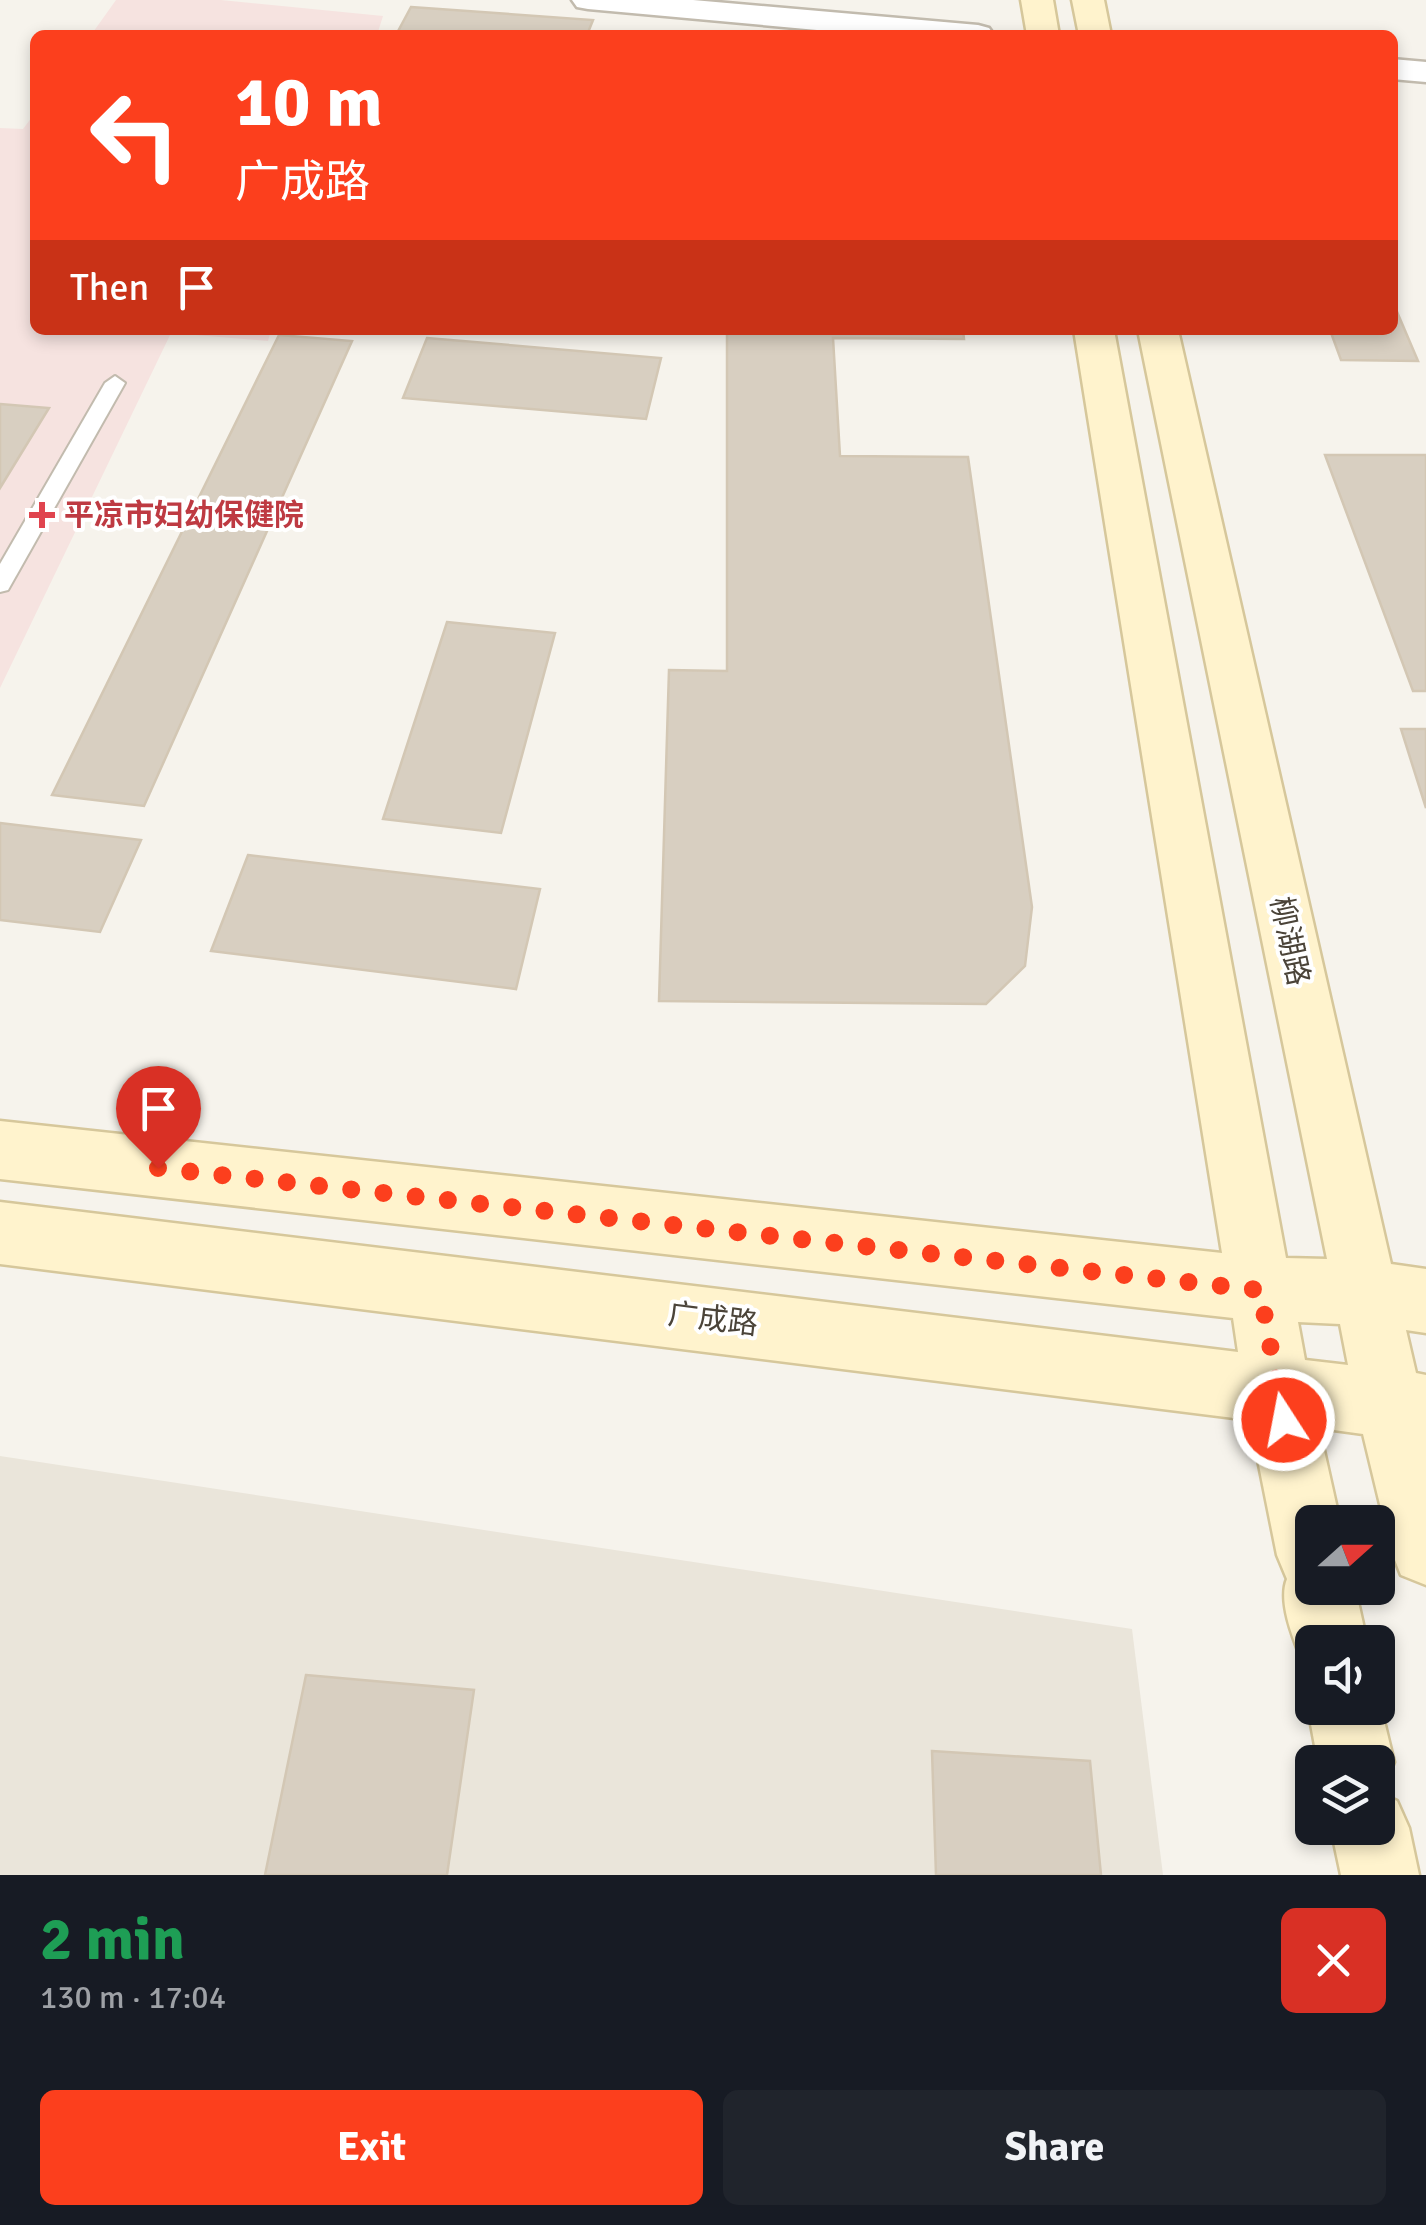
<!DOCTYPE html>
<html lang="en">
<head>
<meta charset="utf-8">
<style>
	body { margin:0; font-family:Signika,"Noto Sans SC",sans-serif; background:#20242c; color:#f1f3f6; height:100vh; display:flex; flex-direction:column; font-size:38px; white-space:nowrap }
	* { box-sizing:border-box; margin:0 }
	p { font-size:32px; color:#9ea1a6 }
	.icon { flex:none; width:55px; height:55px; fill:none; stroke:currentColor; stroke-width:2; stroke-linecap:round; stroke-linejoin:round }
	.map { position:relative; height:1875px; overflow:hidden }
	.details { display:flex; flex-direction:column; background:#171b24; flex:1 }
	.details>* { flex:none }
	.top-card { position:absolute; left:30px; top:30px; width:1368px; height:305px; border-radius:15px; box-shadow:0 5px 15px #0003; background:#fc3f1d; color:#fff; overflow:hidden }
	.needle { width:65px; rotate:69deg }
	.controls { position:absolute; left:1295px; top:1505px; display:grid; gap:20px }
	.controls a { display:grid; place-items:center; width:100px; height:100px; border-radius:15px; background:#171b24; box-shadow:0 5px 15px #0003; font-size:50px }
	.pin { position:absolute; display:grid; place-items:center; width:85px; height:85px; color:#fff; margin:-102px -42px; border-radius:50% 50% 50% 0; rotate:-45deg; box-shadow:0 0 10px #0007 }
	.pin .icon { rotate:45deg }
	.me { position:absolute; width:110px; margin:-55px; rotate:349deg; stroke-linejoin:round; filter:drop-shadow(0 0 8px #0008) }
	.turn { display:flex; align-items:center; gap:35px; height:210px; padding:0 40px; font-size:45px }
	.turn .icon { width:130px; height:130px; stroke-width:2.5 }
	.turn b { display:block; font-size:70px; line-height:85px }
	.then { display:flex; align-items:center; height:95px; padding:0 40px; background:#0003; gap:20px; font-size:38px }
	.round { display:grid; place-items:center; flex:none; width:105px; height:105px; border-radius:15px; background:#20242c }
	.head { display:flex; align-items:center; justify-content:space-between; height:170px; padding:0 40px }
	h1 { font-size:60px; font-weight:800; line-height:75px; color:#1e9e55 }
	.primary-button { display:flex; gap:20px; margin-top:auto; padding:20px 40px }
	.primary-button a { flex:1; height:115px; border-radius:15px; background:#fc3f1d; color:#fff; font-size:40px; font-weight:800; line-height:115px; text-align:center }
	.primary-button a+a { background:#20242c; color:#f1f3f6 }
	.map>svg:first-child { display:block }
	.residential { fill:#eae5da }
	.medical { fill:#f6e3e0 }
	.building { fill:#d8cfc1; stroke:#d3c7b4; stroke-width:2.5 }
	.lines { fill:none; stroke-linecap:round; stroke-linejoin:round }
	.lane-casing { stroke:#c2bbae; stroke-width:4 }
	.street-casing { stroke:#c2bbae; stroke-width:5 }
	.secondary-casing { stroke:#d6c79b; stroke-width:5 }
	.lane { fill:#fff; fill-rule:evenodd }
	.street { fill:#fff; fill-rule:evenodd }
	.secondary { fill:#fff3cd; fill-rule:evenodd }
	.route { stroke:#fc3f1d; stroke-width:18; stroke-dasharray:0 32.4 }
	.health-dot { fill:#e0444e; stroke:#fff; stroke-width:4 }
	.labels { text-anchor:middle; stroke-width:8; stroke-linejoin:round; paint-order:stroke }
	.health-label { font-size:30px; font-weight:bold; fill:#be3a42; stroke:#fff; text-anchor:start }
	.street-label { font-size:30px; fill:#4b4439; stroke:#fff }
</style>
</head>
<body>
<div class="map">
<svg width="1426" height="1875" viewBox="0 0 1426 1875">
	<rect width="100%" height="100%" fill="#f6f3ec"/>
	<path class="residential" d="M 0,1456 L 1132,1629 L 1163,1875 L 0,1875 Z"/>
	<path class="medical" d="M 116,0 L 221,0 L 383,16 L 377,35 L 91,35 Z
		M 35,113 L 35,330 L 271,330 L 268,341 L 171,333 L 0,688 L 0,128 L 23,129 Z"/>
	<path class="building" d="M 411,7 L 593,20 L 587,35 L 396,35 Z
		M 1392,300 L 1418,361 L 1341,360 L 1330,330 L 1392,330 Z
		M 727,330 L 963,330 L 964,339 L 833,338 L 840,456 L 968,457 L 1032,907 L 1025,966 L 986,1004 L 659,1001 L 669,670 L 727,671 Z
		M 279,335 L 352,341 L 144,806 L 52,795 Z
		M 427,338 L 661,358 L 646,419 L 403,398 Z
		M 0,404 L 49,408 L 0,488 Z
		M 1325,455 L 1426,455 L 1426,691 L 1413,691 Z
		M 447,622 L 555,633 L 501,833 L 383,819 Z
		M 1401,729 L 1426,729 L 1426,808 Z
		M 0,823 L 141,840 L 100,932 L 0,920 Z
		M 248,855 L 540,889 L 516,989 L 211,951 Z
		M 306,1675 L 474,1690 L 447,1875 L 265,1875 Z
		M 932,1751 L 1090,1761 L 1101,1875 L 936,1875 Z"/>
	<g class="lines">
		<g class="lane-casing">
			<path id="lane" d="M 115,376 L 125,383 L 8,590 L 0,592 L 0,564 L 105,383 Z"/>
		</g>
		<g class="street-casing">
			<path id="street" d="M 572,0 L 693,0 L 978,25 L 989,28 L 994,35 L 872,35 L 588,9 L 577,7 Z
				M 1392,59 L 1426,62 L 1426,82 L 1392,79 Z"/>
		</g>
		<g class="secondary-casing">
			<path id="secondary" d="M 1021,0 L 1053,0 L 1059,35 L 1027,35 Z
				M 1072,0 L 1104,0 L 1111,35 L 1079,35 Z
				M 1074,330 L 1114,330 L 1286,1258 L 1327,1259 L 1138,330 L 1178,330 L 1391,1264 L 1426,1269 L 1426,1333 L 1406,1330 L 1416,1373 L 1426,1375 L 1426,1585 L 1401,1575 L 1391,1550 L 1363,1434 L 1319,1428 L 1340,1522 L 1312,1522 L 1312,1588 L 1355,1588 L 1367,1642 L 1312,1642 L 1312,1671 L 1305,1668 C 1296,1645 1277,1603 1287,1579 L 1277,1555 L 1250,1420 L 0,1264 L 0,1202 L 1238,1352 L 1233,1318 L 0,1179 L 0,1121 L 1222,1253 ZM 1298,1322 L 1340,1324 L 1348,1365 L 1305,1360 Z
				M 1312,1696 L 1312,1708 L 1378,1708 L 1378,1696 L 1394,1762 L 1383,1789 L 1378,1791 L 1378,1762 L 1318,1762 L 1308,1708 Z
				M 1378,1792 L 1397,1801 L 1409,1828 L 1419,1875 L 1341,1875 L 1331,1828 L 1378,1828 Z"/>
		</g>
		<use href="#lane" class="lane"/>
		<use href="#street" class="street"/>
		<use href="#secondary" class="secondary"/>
	</g>
	<g class="lines">
		<path class="route" d="M 158,1168 L 1260,1290 L 1284,1420"/>
	</g>
	<path class="health-dot" d="M37 500h10v10h10v10h-10v10h-10v-10h-10v-10h10z"/>
	<g class="labels">
		<g class="health-label">
			<text x="64" y="525">平凉市妇幼保健院</text>
		</g>
		<g class="street-label">
			<text transform="translate(1290 941) rotate(78)" y="10">柳湖路</text>
			<text transform="translate(713 1319) rotate(7)" y="10">广成路</text>
		</g>
	</g>
</svg>
<div class="controls">
<a><svg class="needle" viewBox="-14 -14 28 28"><path d="M0-13l5 13h-10z" fill="#e53935"/><path d="M0 13l5-13h-10z" fill="#9ea1a6"/></svg></a>
<a><svg class="icon" aria-label="sound" viewBox="0 0 24 24"><path d="M4 9h4l5-4v14l-5-4H4zM17 9q2 3 0 6"/></svg></a>
<a><svg class="icon" aria-label="layers" viewBox="0 0 24 24"><path d="M12 4l9 5-9 5-9-5zM3 14l9 5 9-5"/></svg></a>
</div>
<div class="pin" style="left:158px;top:1168px;background:#d93025"><svg class="icon" aria-label="arrive" viewBox="0 0 24 24"><path d="M6 21V4h12l-3 4 3 4H6"/></svg></div>
<svg class="me" style="left:1284px;top:1420px" viewBox="-20 -20 40 40"><circle r="17" fill="#fc3f1d" stroke="#fff" stroke-width="3"/><path d="M0-11L8 9 0 5-8 9z" fill="#fff"/></svg>
<div class="top-card">
<div class="turn"><svg class="icon" aria-label="left" viewBox="0 0 24 24"><path d="M17 20v-9H6M10 6l-5 5 5 5"/></svg><div><b>10 m</b>广成路</div></div>
<div class="then">Then<svg class="icon" aria-label="arrive" viewBox="0 0 24 24"><path d="M6 21V4h12l-3 4 3 4H6"/></svg></div>
</div>
</div>
<section class="details">
<div class="head"><div><h1>2 min</h1><p>130 m · 17:04</p></div><a class="round" style="background:#d93025;color:#fff"><svg class="icon" aria-label="close" viewBox="0 0 24 24"><path d="M6 6l12 12M18 6L6 18"/></svg></a></div>
<div class="primary-button"><a>Exit</a><a>Share</a></div>
</section>
</body>
</html>
